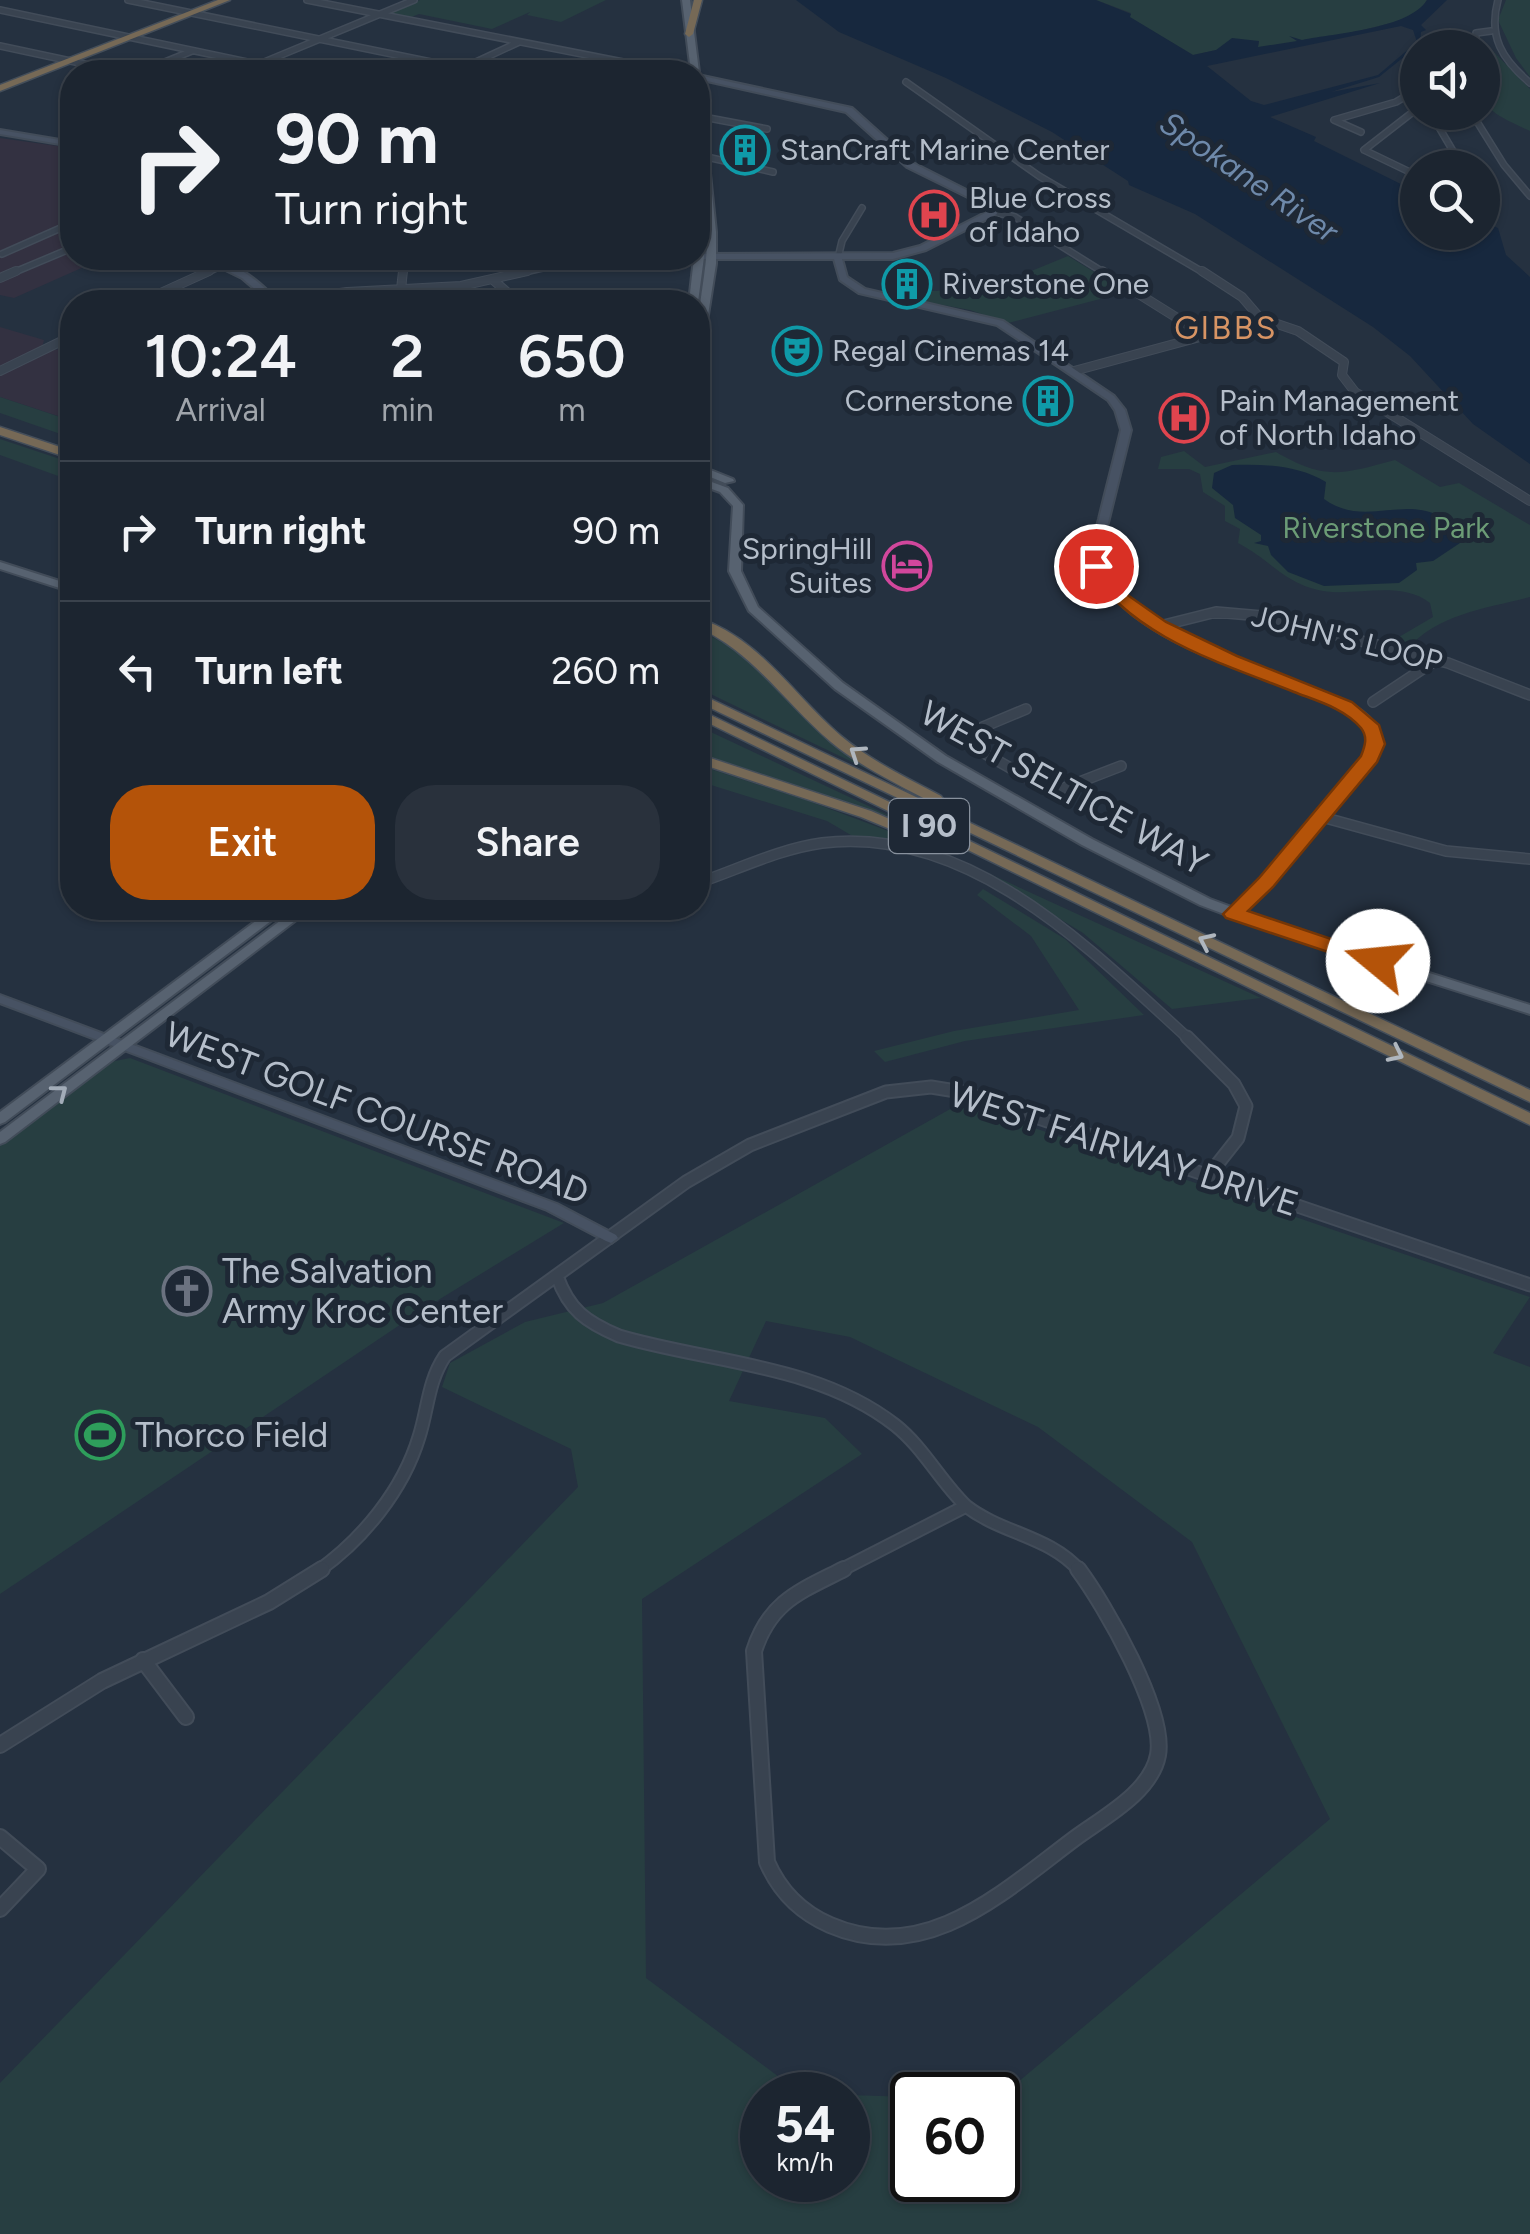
<!DOCTYPE html>
<html lang="en">
<head>
<meta charset="utf-8">
<style>
	body { margin:0; font-family:Figtree,sans-serif; background:#29313c; color:#f1f3f6; height:100vh; display:flex; flex-direction:column; font-size:38px; white-space:nowrap }
	* { box-sizing:border-box; margin:0 }
	p { font-size:32px; color:#a0a5ab }
	.icon { flex:none; width:55px; height:55px; fill:none; stroke:currentColor; stroke-width:2; stroke-linecap:round; stroke-linejoin:round }
	.map { position:relative; flex:1; overflow:hidden }
	.drawer { position:absolute; left:60px; top:290px; width:650px; height:630px; display:flex; flex-direction:column; background:#1c2530; border-radius:40px; box-shadow:0 2px 8px #0004,0 0 0 2px #3a424c }
	.drawer>* { flex:none }
	.banner { position:absolute; left:60px; top:60px; width:650px; height:210px; border-radius:40px; box-shadow:0 2px 8px #0004,0 0 0 2px #3a424c; background:#1c2530; color:#f1f3f6; overflow:hidden }
	.fabs { position:absolute; left:1400px; top:30px; display:grid; gap:20px }
	.fabs a { display:grid; place-items:center; width:100px; height:100px; border-radius:50%; background:#1c2530; box-shadow:0 2px 8px #0004,0 0 0 2px #3a424c; font-size:50px }
	.speed { position:absolute; left:740px; top:2072px; display:flex; gap:20px; font-size:50px; font-weight:700; text-align:center }
	.speed>* { display:grid; place-content:center; width:130px; height:130px; border-radius:50%; background:#1c2530; box-shadow:0 2px 8px #0004,0 0 0 2px #3a424c; line-height:1 }
	.speed small { font-size:25px; font-weight:400 }
	.speed .limit { border:5px solid #111; border-radius:15px; background:#fff; color:#111 }
	.pin { position:absolute; display:grid; place-items:center; width:85px; height:85px; color:#fff; margin:-42px; border:5px solid #fff; border-radius:50%; box-shadow:0 2px 10px #0007 }
	.me { position:absolute; width:110px; margin:-55px; rotate:287deg; stroke-linejoin:round; filter:drop-shadow(0 0 8px #0008) }
	.turn { display:flex; align-items:center; gap:35px; height:210px; padding:0 50px; font-size:45px }
	.turn .icon { width:130px; height:130px; stroke-width:2.5 }
	.turn b { display:block; font-size:70px; line-height:85px }
	.eta { display:flex; justify-content:space-evenly; align-items:center; height:170px; text-align:center }
	.eta b { font-size:60px; font-weight:600; line-height:70px }
	.button { display:flex; gap:20px; margin-top:auto; padding:20px 50px }
	.button a { flex:1; height:115px; border-radius:40px; background:#b45309; color:#fff; font-size:40px; font-weight:600; line-height:115px; text-align:center }
	.button a+a { background:#29313c; color:#f1f3f6 }
	ul { padding:0; list-style:none }
	li { display:flex; align-items:center; gap:30px; height:140px; padding:0 50px; border-top:2px solid #3a424c }
	li div { flex:1 }
	li b { display:block; font-size:38px }
	li em { font-style:normal }
	.map>svg:first-child { display:block }
	.medical { fill:#333141 }
	.green { fill:#273e41; fill-rule:evenodd }
	.water { fill:#17283e; fill-rule:evenodd }
	.lines { fill:none; stroke-linecap:round; stroke-linejoin:round }
	.street-far4-casing { stroke:#424c59; stroke-width:8 }
	.street-far3-casing { stroke:#424c59; stroke-width:10 }
	.street-far2-casing { stroke:#424c59; stroke-width:12 }
	.street-far1-casing { stroke:#424c59; stroke-width:15 }
	.street-casing { stroke:#424c59; stroke-width:18 }
	.secondary-casing { stroke:#424c59; stroke-width:4 }
	.primary-casing { stroke:#424c59; stroke-width:4 }
	.highway-casing { stroke:#444e5a; stroke-width:3 }
	.street-far4 { stroke:#394350; stroke-width:5 }
	.street-far3 { stroke:#394350; stroke-width:8 }
	.street-far2 { stroke:#394350; stroke-width:9 }
	.street-far1 { stroke:#394350; stroke-width:11 }
	.street { stroke:#394350; stroke-width:14 }
	.secondary { fill:#475263; fill-rule:evenodd }
	.primary { fill:#576270; fill-rule:evenodd }
	.highway { fill:#766956; fill-rule:evenodd }
	.oneway { stroke:#afb6be }
	.oneway2 { stroke:#a2acb8 }
	.route { fill:#b45309; stroke:#753606; stroke-width:2.5 }
	.labels { text-anchor:middle; stroke-width:10; stroke-linejoin:round; paint-order:stroke }
	.far-poi-label { font-size:30px; fill:#b5beca; stroke:#1e2835; text-anchor:start }
	.far-park-label { font-size:30px; fill:#6c9c76; stroke:#1e2835 }
	.far-street-label { font-size:30px; fill:#b5beca; stroke:#1e2835 }
	.far-water-label { font-size:32px; font-style:italic; fill:#6e89aa; stroke:#1e2835 }
	.far-neighbourhood-label { font-size:32px; letter-spacing:2.5px; fill:#d79464; stroke:#1e2835 }
	.shield { fill:#1e2835; stroke:#88919d; stroke-width:2.5 }
	.shield-label { font-size:32px; font-weight:bold; fill:#b5beca }
	.street-label { font-size:35px; fill:#b5beca; stroke:#1e2835 }
	.poi-label { font-size:35px; fill:#b5beca; stroke:#1e2835; text-anchor:start }
</style>
</head>
<body>
<div class="map">
<svg width="1530" height="2234" viewBox="0 0 1530 2234">
	<rect width="100%" height="100%" fill="#253140"/>
	<path class="medical" d="M 0,138 L 72,148 L 72,245 L 0,276 Z
		M 72,252 L 72,258 L 104,258 L 14,298 L 0,295 L 0,282 Z
		M 0,327 L 44,340 L 42,348 L 0,369 Z
		M 72,347 L 72,410 L 61,417 L 0,397 L 0,374 L 47,351 Z"/>
	<path class="green" d="M 420,0 L 606,0 L 561,22 L 527,15 L 530,12 L 492,29 L 419,14 L 409,18 L 388,14 Z
		M 1096,0 L 1427,0 C 1420,11 1414,15 1403,19 C 1382,28 1277,48 1258,47 L 1259,41 L 1193,55 L 1129,17 L 1131,13 Z
		M 1506,0 L 1530,0 L 1530,77 L 1516,58 L 1498,20 Z
		M 1483,50 L 1492,50 L 1530,89 L 1530,131 C 1476,106 1482,107 1483,50 Z
		M 1068,256 L 1127,292 L 1008,323 L 970,310 L 878,293 L 889,289 L 936,291 L 997,285 Z
		M 0,397 L 72,421 L 72,438 L 0,413 Z
		M 0,439 L 72,463 L 72,481 L 0,455 Z
		M 1184,451 L 1205,467 L 1276,452 C 1326,481 1342,474 1395,460 L 1440,487 L 1459,483 L 1530,525 L 1530,597 C 1489,608 1436,614 1408,649 L 1387,644 L 1433,617 L 1430,603 C 1403,582 1364,594 1332,592 C 1287,588 1273,561 1238,543 L 1240,529 L 1225,521 L 1225,506 L 1203,492 L 1200,474 L 1189,469 L 1158,469 L 1161,457 Z
		M 698,629 L 750,658 L 821,734 L 869,770 L 698,688 Z
		M 698,726 L 894,818 L 698,753 Z
		M 698,765 L 806,800 L 931,847 L 1261,998 L 1172,1009 L 1083,933 L 996,880 L 958,863 L 861,841 L 827,821 L 698,781 Z
		M 983,889 L 1065,939 L 1144,1015 L 965,1041 L 885,1062 L 874,1051 L 954,1031 L 1079,1010 L 1031,936 L 977,895 Z
		M 130,1058 L 564,1223 L 422,1310 L 0,1594 L 0,1146 L 110,1062 Z
		M 961,1103 L 1530,1297 L 1493,1353 L 1530,1367 L 1530,2234 L 0,2234 L 0,2083 L 578,1487 L 571,1449 L 442,1387 L 450,1363 L 525,1322 L 603,1303 ZM 766,1321 L 850,1337 L 1038,1427 L 1192,1542 L 1330,1819 L 998,2099 L 998,2180 L 912,2180 L 912,2097 L 848,2095 L 848,2180 L 762,2180 L 762,2095 L 837,2095 L 802,2094 L 646,1978 L 642,1599 L 862,1454 L 825,1418 L 729,1401 Z"/>
	<path class="water" d="M 796,0 L 1096,0 L 1131,14 L 1130,17 L 1193,55 L 1216,50 L 1232,38 L 1259,41 L 1258,47 L 1297,41 L 1289,36 L 1302,40 C 1335,33 1409,29 1427,0 L 1447,0 L 1421,25 L 1426,30 L 1421,32 L 1420,44 L 1379,77 L 1331,92 L 1380,83 L 1270,117 L 1316,137 L 1314,141 L 1417,192 L 1418,232 L 1482,232 L 1483,222 L 1498,228 L 1506,255 L 1530,277 L 1530,464 L 1473,424 L 1410,356 L 1373,327 L 1195,214 L 1129,185 L 1128,181 L 1052,132 L 946,78 L 839,32 ZM 1401,26 L 1413,30 L 1417,42 L 1378,75 L 1264,105 L 1251,101 L 1207,66 Z
		M 1232,465 C 1265,464 1297,465 1326,482 L 1324,499 C 1372,534 1419,479 1466,539 L 1433,561 L 1416,563 L 1417,570 L 1399,583 L 1324,586 L 1288,572 L 1271,555 L 1268,546 L 1254,543 L 1261,541 L 1261,535 L 1235,518 L 1233,505 L 1212,488 L 1214,473 Z"/>
	<g class="lines">
		<g class="street-far4-casing">
			<path id="street-far4" d="M 128,0 L 480,72
				M 307,0 L 674,72
				M 1498,0 C 1488,37 1502,59 1530,83
				M 0,10 L 295,72
				M 0,46 L 122,72
				M 1476,48 L 1476,33 L 1491,31
				M 461,69 L 519,42
				M 140,72 L 192,51
				M 240,72 L 414,0
				M 410,72 L 432,63
				M 906,82 L 1039,176 L 1206,274
				M 1418,108 L 1364,150 L 1418,176
				M 1430,112 L 1463,168
				M 1471,112 L 1504,165 L 1530,196
				M 698,116 L 767,129
				M 1361,132 L 1334,120 L 1396,102 L 1418,89
				M 698,155 L 773,172
				M 994,212 L 1015,217 L 1106,274
				M 2,254 L 72,223
				M 838,258 L 842,241 L 862,208
				M 10,274 L 72,248
				M 204,274 L 223,265
				M 403,274 L 405,258
				M 516,274 L 586,258"/>
		</g>
		<g class="street-far3-casing">
			<path id="street-far3" d="M 1102,271 L 1206,336
				M 1202,271 L 1242,297 L 1260,318 L 1298,331 L 1344,362 L 1342,375 L 1355,392 L 1530,501
				M 0,278 L 16,271
				M 492,279 L 508,293 L 497,302
				M 401,289 L 403,271
				M 141,302 L 209,271
				M 274,302 L 347,292 L 461,286 L 527,271
				M 0,371 L 72,336
				M 1074,371 L 1263,320
				M 1207,614 L 1242,614"/>
		</g>
		<g class="street-far2-casing">
			<path id="street-far2" d="M 1160,626 L 1216,612 L 1262,616 L 1448,663 L 1530,695
				M 1373,702 L 1436,660
				M 1026,709 L 983,727 L 970,745 L 1047,789 L 1059,790 L 1121,766
				M 1322,817 L 1446,851 L 1530,859
				M 698,883 C 739,869 779,849 822,843 C 970,825 1091,950 1190,1040"/>
		</g>
		<g class="street-far1-casing">
			<path id="street-far1" d="M 1187,1037 L 1234,1084 L 1246,1106 L 1238,1138 L 1208,1176
				M 557,1276 C 569,1310 586,1322 619,1336 C 711,1363 817,1364 895,1425 C 924,1448 940,1481 966,1506
				M 966,1506 C 1002,1534 1050,1536 1080,1571
				M 318,1571 C 363,1539 403,1490 419,1437 C 428,1409 428,1381 445,1356 L 686,1182 L 750,1145 L 886,1092 L 931,1087 L 962,1092 L 1530,1285
				M 839,1571 L 966,1506"/>
		</g>
		<g class="street-casing">
			<path id="street" d="M 844,1569 C 801,1591 770,1601 754,1651 L 767,1862 C 780,1892 800,1912 830,1925 C 925,1966 1002,1893 1074,1839 C 1102,1818 1151,1793 1158,1755 C 1166,1711 1105,1605 1078,1569
				M 143,1660 L 186,1717
				M 0,1745 L 102,1681 L 269,1602 L 322,1569
				M 0,1837 L 38,1869 L 0,1909"/>
		</g>
		<g class="secondary-casing">
			<path id="secondary" d="M 698,75 L 852,108 L 913,163 L 994,204 L 997,214 L 926,250 L 893,259 L 842,259 L 847,277 L 865,289 L 1003,321 L 1114,396 L 1125,410 L 1131,430 L 1101,551 L 1108,576 L 1124,597 L 1150,617 L 1181,635 L 1215,651 L 1353,705 C 1376,720 1389,734 1374,760 L 1270,886 L 1237,916 L 1233,917 L 1227,913 L 1262,880 L 1365,757 C 1369,747 1372,738 1366,728 C 1352,705 1317,698 1294,689 C 1233,666 1105,629 1092,556 C 1090,544 1096,530 1099,519 C 1106,489 1114,460 1121,430 L 1115,410 L 1108,400 L 997,325 L 859,293 L 840,280 L 834,259 L 696,259 L 699,254 L 893,253 L 920,246 L 989,211 L 988,207 L 907,167 L 846,112 L 698,79 Z
				M 0,130 L 72,142 L 72,146 L 0,134 Z
				M 201,258 C 230,256 260,282 279,302 L 270,302 L 242,278 Z
				M 0,995 L 557,1204 L 616,1235 L 618,1238 L 611,1243 L 606,1241 L 547,1210 L 0,1003 Z"/>
		</g>
		<g class="primary-casing">
			<path id="primary" d="M 682,0 L 690,0 L 699,72 L 698,74 L 691,72 Z
				M 698,94 L 702,96 L 716,232 L 716,264 L 703,347 L 698,350 C 695,311 708,273 707,234 C 707,187 695,140 698,94 Z
				M 698,214 L 702,217 L 704,257 L 698,302 L 689,302 L 694,258 L 698,258 Z
				M 698,465 L 733,479 L 734,481 L 725,483 L 698,472 Z
				M 698,477 L 728,488 L 743,505 L 741,571 L 758,607 L 843,683 L 946,756 L 1092,839 L 1210,899 L 1285,927 L 1530,1005 L 1530,1014 L 1275,933 L 1200,905 L 1082,845 L 938,762 L 835,689 L 749,611 L 729,571 L 733,506 L 720,492 L 698,484 Z
				M 0,562 L 72,585 L 72,592 L 0,569 Z
				M 273,908 L 288,908 L 5,1122 L 0,1124 L 0,1112 Z
				M 297,908 L 312,908 L 5,1142 L 0,1144 L 0,1132 Z"/>
		</g>
		<g class="highway-casing">
			<path id="highway" d="M 218,0 L 230,0 L 0,91 L 0,85 Z
				M 694,0 L 702,0 L 693,34 L 689,37 L 685,34 Z
				M 0,427 L 72,451 L 72,459 L 0,435 Z
				M 698,618 C 760,638 793,695 841,736 C 871,761 907,778 941,796 L 943,799 L 941,802 L 931,802 C 897,784 861,767 831,742 C 784,702 756,655 698,627 Z
				M 698,693 L 1530,1090 L 1530,1102 L 698,702 Z
				M 698,709 L 1530,1113 L 1530,1125 L 698,718 Z
				M 698,754 L 871,811 L 961,850 L 958,853 L 948,853 L 861,817 L 698,763 Z"/>
		</g>
		<use href="#street-far4" class="street-far4"/>
		<use href="#street-far3" class="street-far3"/>
		<use href="#street-far2" class="street-far2"/>
		<use href="#street-far1" class="street-far1"/>
		<use href="#street" class="street"/>
		<use href="#secondary" class="secondary"/>
		<use href="#primary" class="primary"/>
		<use href="#highway" class="highway"/>
	</g>
	<defs><path id="oneway-chevron" d="M-2-3.5L2.5 0L-2 3.5" fill="none" stroke-width="1.6" stroke-linecap="round" stroke-linejoin="round" transform="scale(2.5)"/></defs>
	<g class="oneway">
		<use href="#oneway-chevron" transform="translate(857 753) rotate(-146)"/>
		<use href="#oneway-chevron" transform="translate(1206 941) rotate(-155)"/>
		<use href="#oneway-chevron" transform="translate(1396 1054) rotate(26)"/>
	</g>
	<use class="oneway2" href="#oneway-chevron" transform="translate(60 1092) rotate(-38)"/>
	<path class="route" d="M 1096,561 L 1103,562 L 1119,589 L 1166,622 L 1237,656 L 1352,702 L 1379,725 L 1385,744 L 1377,762 L 1273,887 L 1248,911 L 1385,957 L 1388,961 L 1385,966 L 1370,966 L 1226,918 L 1223,914 L 1259,878 L 1361,756 C 1365,746 1368,737 1361,728 C 1344,708 1317,701 1294,692 C 1221,663 1129,636 1088,566 Z"/>
	<defs>
		<g id="building-ring" transform="scale(2.5)"><circle r="9.5" fill="#1e2835" stroke="#0f9aa8" stroke-width="1.5"/><path d="M-4-6H4V6H1V3H-1V6H-4ZM-2.5-4.3h1.7v1.8h-1.7ZM.8-4.3h1.7v1.8H.8ZM-2.5-1h1.7V.8h-1.7ZM.8-1h1.7V.8H.8Z" fill="#0f9aa8"/></g>
		<g id="hospital-ring" transform="scale(2.5)"><circle r="9.5" fill="#1e2835" stroke="#e0444e" stroke-width="1.5"/><path d="M-5-5h3v3.5h4V-5h3V5h-3V1.5h-4V5h-3Z" fill="#e0444e"/></g>
		<g id="theatre-ring" transform="scale(2.5)"><circle r="9.5" fill="#1e2835" stroke="#0f9aa8" stroke-width="1.5"/><path d="M-5-5.5Q0-4 5-5.5V0Q5 5 0 6Q-5 5-5 0ZM-3.3-2.5H-1v1.5H-3.3ZM1-2.5H3.3v1.5H1ZM-2.8 1Q0 5.5 2.8 1Z" fill="#0f9aa8"/></g>
		<g id="hotel-ring" transform="scale(2.5)"><circle r="9.5" fill="#1e2835" stroke="#d1479c" stroke-width="1.5"/><path d="M-6-4.5h1.5V1H6V5H4.5V3h-9V5H-6ZM-4 0a1.8 1.8 0 1 1 3.6 0ZM.5 0V-2.5h3Q6-2.5 6 0Z" fill="#d1479c"/></g>
		<g id="church-ring" transform="scale(2.5)"><circle r="9.5" fill="#1e2835" stroke="#6b7280" stroke-width="1.5"/><path d="M-1.2-6h2.4v3.5h3.3v2.4h-3.3V6h-2.4V-.1h-3.3v-2.4h3.3Z" fill="#6b7280"/></g>
		<g id="stadium-ring" transform="scale(2.5)"><circle r="9.5" fill="#1e2835" stroke="#2e9e5b" stroke-width="1.5"/><path d="M0-5a6.5 5 0 1 0 0 10a6.5 5 0 1 0 0-10ZM-3.5-1.8h7v3.6h-7Z" fill="#2e9e5b"/></g>
	</defs>
	<g fill-rule="evenodd">
		<use href="#building-ring" x="745" y="150"/>
		<use href="#hospital-ring" x="934" y="215"/>
		<use href="#building-ring" x="907" y="284"/>
		<use href="#theatre-ring" x="797" y="351"/>
		<use href="#building-ring" x="1048" y="401"/>
		<use href="#hospital-ring" x="1184" y="418"/>
		<use href="#hotel-ring" x="907" y="566"/>
		<use href="#church-ring" x="187" y="1291"/>
		<use href="#stadium-ring" x="100" y="1435"/>
	</g>
	<g class="labels">
		<g class="far-poi-label">
			<text x="780" y="160">StanCraft Marine Center</text>
			<text x="969" y="208">Blue Cross<tspan x="969" dy="34">of Idaho</tspan></text>
			<text x="942" y="294">Riverstone One</text>
			<text x="832" y="361">Regal Cinemas 14</text>
			<text x="1013" y="411" text-anchor="end">Cornerstone</text>
			<text x="1219" y="411">Pain Management<tspan x="1219" dy="34">of North Idaho</tspan></text>
			<text x="872" y="559" text-anchor="end">SpringHill<tspan x="872" dy="34">Suites</tspan></text>
		</g>
		<g class="far-park-label">
			<text x="1386" y="538">Riverstone Park</text>
		</g>
		<g class="far-street-label">
			<text transform="translate(1347 639) rotate(14)" y="10">JOHN'S LOOP</text>
		</g>
		<g class="far-water-label">
			<text transform="translate(1249 177) rotate(34)" y="11">Spokane River</text>
		</g>
		<g class="far-neighbourhood-label">
			<text x="1226" y="339">GIBBS</text>
		</g>
		<rect class="shield" x="889" y="799" width="80" height="54" rx="8"/>
		<g class="shield-label">
			<text x="929" y="837">I 90</text>
		</g>
		<g class="street-label">
			<text transform="translate(1064 788) rotate(29)" y="12">WEST SELTICE WAY</text>
			<text transform="translate(377 1113) rotate(21)" y="12">WEST GOLF COURSE ROAD</text>
			<text transform="translate(1124 1149) rotate(18)" y="12">WEST FAIRWAY DRIVE</text>
		</g>
		<g class="poi-label">
			<text x="222" y="1283">The Salvation<tspan x="222" dy="40">Army Kroc Center</tspan></text>
			<text x="135" y="1447">Thorco Field</text>
		</g>
	</g>
</svg>
<div class="fabs">
<a><svg class="icon" aria-label="sound" viewBox="0 0 24 24"><path d="M4 9h4l5-4v14l-5-4H4zM17 9q2 3 0 6"/></svg></a>
<a><svg class="icon" aria-label="search" viewBox="0 0 24 24"><circle cx="10" cy="10" r="6"/><path d="M15 15l6 6"/></svg></a>
</div>
<div class="speed"><div>54<small>km/h</small></div><div class="limit">60</div></div>
<div class="pin" style="left:1096px;top:566px;background:#d93025"><svg class="icon" aria-label="arrive" viewBox="0 0 24 24"><path d="M6 21V4h12l-3 4 3 4H6"/></svg></div>
<svg class="me" style="left:1378px;top:961px" viewBox="-20 -20 40 40"><circle r="19" fill="#fff"/><path d="M0-13L10 11 0 6-10 11z" fill="#b45309"/></svg>
<div class="banner">
<div class="turn"><svg class="icon" aria-label="right" viewBox="0 0 24 24"><path d="M7 20v-9h11M14 6l5 5-5 5"/></svg><div><b>90 m</b>Turn right</div></div>
</div>
<section class="drawer">
<div class="eta">
<div><b>10:24</b><p>Arrival</p></div>
<div><b>2</b><p>min</p></div>
<div><b>650</b><p>m</p></div>
</div>
<ul>
<li><svg class="icon" aria-label="right" viewBox="0 0 24 24"><path d="M7 20v-9h11M14 6l5 5-5 5"/></svg><div><b>Turn right</b></div><em>90 m</em></li>
<li><svg class="icon" aria-label="left" viewBox="0 0 24 24"><path d="M17 20v-9H6M10 6l-5 5 5 5"/></svg><div><b>Turn left</b></div><em>260 m</em></li>
</ul>
<div class="button"><a>Exit</a><a>Share</a></div>
</section>
</div>
</body>
</html>
